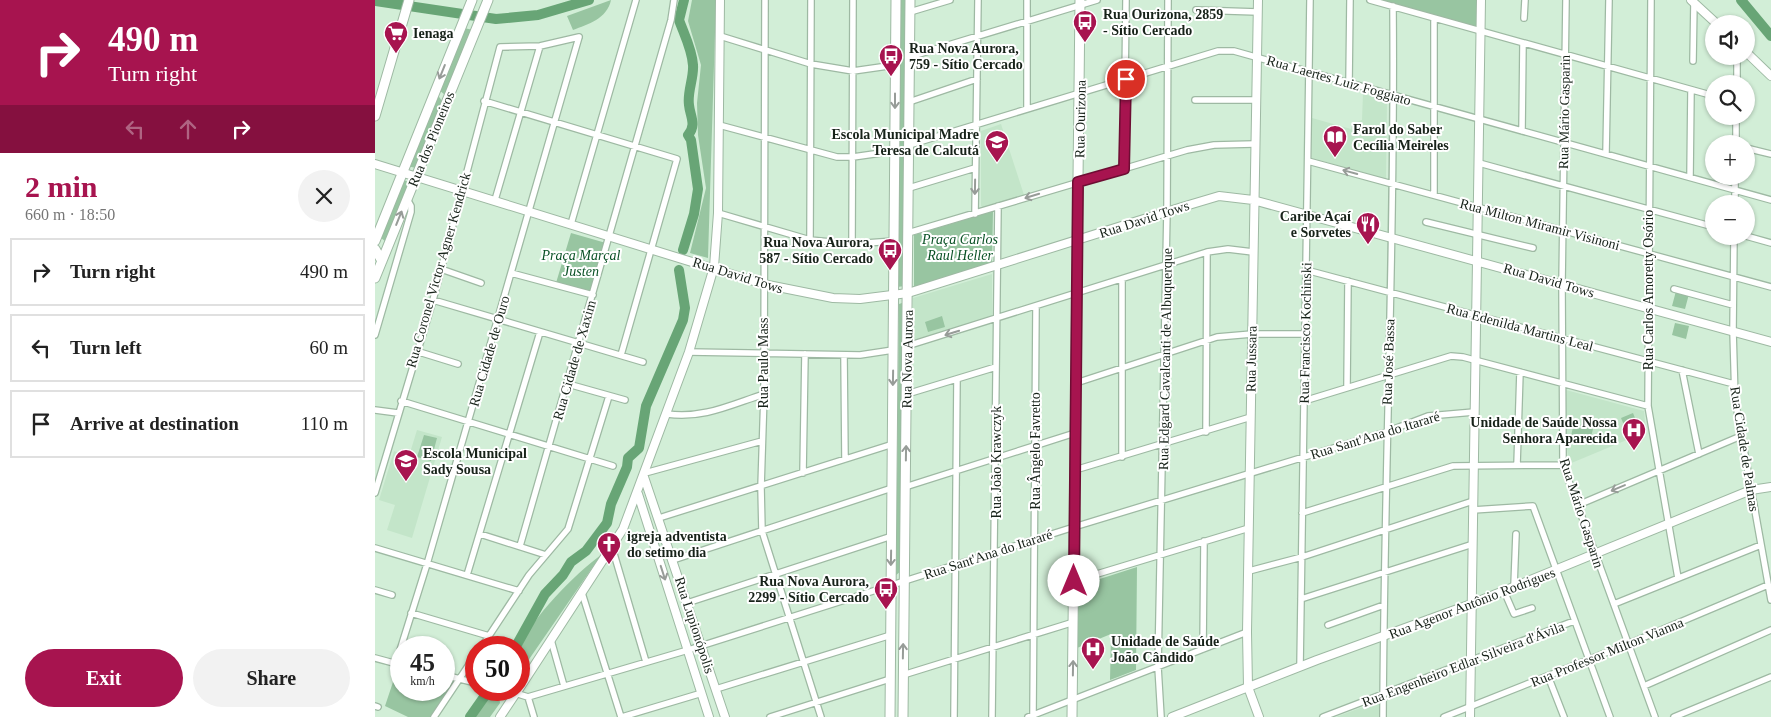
<!DOCTYPE html>
<html lang="en">
<head>
<meta charset="utf-8">
<style>
	body { margin:0; font-family:Georgia,serif; background:#f2f2f2; color:#222; height:100vh; display:flex; flex-direction:column; font-size:19px; white-space:nowrap }
	* { box-sizing:border-box; margin:0 }
	p { font-size:16px; color:#767676 }
	.icon { flex:none; width:28px; height:28px; fill:none; stroke:currentColor; stroke-width:2; stroke-linecap:round; stroke-linejoin:round }
	.map { position:relative; flex:1; overflow:hidden }
	.sheet { display:flex; flex-direction:column; background:#fff; width:375px }
	.sheet>* { flex:none }
	.guide { background:#a7144f; color:#fff; overflow:hidden }
	.fabs { position:absolute; left:1330px; top:15px; display:grid; gap:10px }
	.fabs a { display:grid; place-items:center; width:50px; height:50px; border-radius:50%; background:#fff; box-shadow:0 1px 4px #0004; font-size:25px }
	.speed { position:absolute; left:15px; top:636px; display:flex; gap:10px; font-size:25px; font-weight:700; text-align:center }
	.speed>* { display:grid; place-content:center; width:65px; height:65px; border-radius:50%; background:#fff; box-shadow:0 1px 4px #0004; line-height:1 }
	.speed small { font-size:12px; font-weight:400 }
	.speed .limit { border:8px solid #d22; background:#fff; color:#111 }
	.pin { position:absolute; display:grid; place-items:center; width:42px; height:42px; color:#fff; margin:-21px; border:2px solid #fff; border-radius:50%; box-shadow:0 1px 5px #0007 }
	.me { position:absolute; width:55px; margin:-28px; rotate:0deg; stroke-linejoin:round; filter:drop-shadow(0 0 4px #0008) }
	.turn { display:flex; align-items:center; gap:18px; height:105px; padding:0 25px; font-size:22px }
	.turn .icon { width:65px; height:65px; stroke-width:2.5 }
	.turn b { display:block; font-size:35px; line-height:42px }
	.lanes { display:flex; align-items:center; height:48px; padding:0 25px; background:#0003; justify-content:center; gap:25px; direction:ltr }
	.lanes .off { opacity:.35 }
	.round { display:grid; place-items:center; flex:none; width:52px; height:52px; border-radius:26px; background:#f2f2f2 }
	.summary { display:flex; align-items:center; justify-content:space-between; height:85px; padding:0 25px }
	h1 { font-size:30px; font-weight:700; line-height:38px; color:#a7144f }
	.primary-button { display:flex; gap:10px; margin-top:auto; padding:10px 25px }
	.primary-button a { flex:1; height:58px; border-radius:30px; background:#a7144f; color:#fff; font-size:20px; font-weight:700; line-height:58px; text-align:center }
	.primary-button a+a { background:#f2f2f2; color:#222 }
	ul { padding:0; list-style:none }
	li { display:flex; align-items:center; gap:15px; height:68px; margin:0 10px 8px; padding:0 15px; border:2px solid #e0e0e0; border-radius:0px }
	li div { flex:1 }
	li b { display:block; font-size:19px }
	li em { font-style:normal }
	main { display:flex; flex:1; min-height:0 }
	.map>svg:first-child { display:block }
	.built { fill:#c3e5c9 }
	.green { fill:#98c5a1 }
	.lines { fill:none; stroke-linecap:round; stroke-linejoin:round }
	.river { stroke:#68a576; stroke-width:10 }
	.minor-casing { stroke:#9eb9a3; stroke-width:8 }
	.tertiary-casing { stroke:#9eb9a3; stroke-width:10 }
	.secondary-casing { stroke:#9eb9a3; stroke-width:11 }
	.minor { stroke:#fff; stroke-width:5.5 }
	.tertiary { stroke:#fff; stroke-width:8 }
	.secondary { stroke:#fff; stroke-width:9 }
	.oneway { stroke:#979c98 }
	.route-casing { stroke:#6d0d33; stroke-width:12 }
	.route { stroke:#a7144f; stroke-width:9 }
	.labels { text-anchor:middle; stroke-width:4; stroke-linejoin:round; paint-order:stroke }
	.poi-label { font-size:14px; font-weight:bold; fill:#172219; stroke:#fff; text-anchor:start }
	.street-label { font-size:14px; fill:#172219; stroke:#fff }
	.park-label { font-size:14px; font-style:italic; fill:#095125; stroke:#fff }
</style>
</head>
<body>
<main>
<section class="sheet">
<div class="guide">
<div class="turn"><svg class="icon" aria-label="right" viewBox="0 0 24 24"><path d="M7 20v-9h11M14 6l5 5-5 5"/></svg><div><b>490 m</b>Turn right</div></div>
<div class="lanes"><svg class="icon off" aria-label="left" viewBox="0 0 24 24"><path d="M17 20v-9H6M10 6l-5 5 5 5"/></svg><svg class="icon off" aria-label="ahead" viewBox="0 0 24 24"><path d="M12 20V5M6 11l6-6 6 6"/></svg><svg class="icon" aria-label="right" viewBox="0 0 24 24"><path d="M7 20v-9h11M14 6l5 5-5 5"/></svg></div>
</div>
<div class="summary"><div><h1>2 min</h1><p>660 m · 18:50</p></div><a class="round"><svg class="icon" aria-label="close" viewBox="0 0 24 24"><path d="M6 6l12 12M18 6L6 18"/></svg></a></div>
<ul>
<li><svg class="icon" aria-label="right" viewBox="0 0 24 24"><path d="M7 20v-9h11M14 6l5 5-5 5"/></svg><div><b>Turn right</b></div><em>490 m</em></li>
<li><svg class="icon" aria-label="left" viewBox="0 0 24 24"><path d="M17 20v-9H6M10 6l-5 5 5 5"/></svg><div><b>Turn left</b></div><em>60 m</em></li>
<li><svg class="icon" aria-label="arrive" viewBox="0 0 24 24"><path d="M6 21V4h12l-3 4 3 4H6"/></svg><div><b>Arrive at destination</b></div><em>110 m</em></li>
</ul>
<div class="primary-button"><a>Exit</a><a>Share</a></div>
</section>
<div class="map">
<svg width="1396" height="717" viewBox="0 0 1396 717">
	<rect width="100%" height="100%" fill="#d2eed7"/>
	<path class="built" d="M 988,94 L 1012,100 L 1011,179 L 937,158 L 937,118 L 976,129 L 978,123 L 987,120 Z
		M 626,124 L 649,195 L 610,208 L 606,206 L 606,131 Z
		M 617,274 L 617,317 L 538,342 L 538,298 Z
		M 1191,390 L 1269,411 L 1271,432 L 1194,464 L 1190,433 Z
		M 42,430 L 67,437 L 37,538 L 12,530 L 20,505 L 4,500 L 19,451 L 34,456 Z
		M 1004,701 L 1004,717 L 961,717 Z"/>
	<path class="green" d="M 236,0 C 232,19 213,24 198,30 L 192,16 Z
		M 317,0 L 341,0 L 333,258 L 315,253 L 331,188 L 323,135 L 322,103 L 326,65 L 313,21 Z
		M 524,0 L 532,0 L 530,286 L 522,287 Z
		M 1002,0 L 1102,0 L 1102,28 Z
		M 89,28 L 98,30 L 70,95 L 63,89 Z
		M 62,94 L 67,101 L 41,168 L 32,166 Z
		M 26,179 L 36,183 L 11,242 L 5,237 Z
		M 618,211 L 617,264 L 539,287 L 539,235 Z
		M 196,233 L 231,243 L 217,294 L 181,283 Z
		M 1301,291 L 1314,294 L 1310,309 L 1297,306 Z
		M 527,303 L 525,572 L 521,575 L 524,304 Z
		M 567,316 L 570,327 L 553,332 L 550,322 Z
		M 1300,323 L 1314,326 L 1311,339 L 1297,335 Z
		M 1258,413 L 1266,433 L 1254,437 L 1246,418 Z
		M 1199,423 L 1218,429 L 1215,441 L 1196,436 Z
		M 49,435 L 62,438 L 56,461 L 42,457 Z
		M 226,555 L 148,668 L 144,675 C 144,667 142,655 145,648 C 155,619 201,573 226,555 Z
		M 762,567 L 761,670 L 735,680 L 736,634 L 702,648 L 703,586 Z
		M 24,664 L 26,665 L 26,690 L 69,690 L 69,676 L 84,679 L 58,717 L 33,717 L 10,706 Z
		M 114,693 L 124,695 L 125,703 L 115,717 L 98,717 Z"/>
	<g class="lines">
		<path class="river" d="M 1366,0 L 1396,36
			M 0,1 L 121,19 L 163,15 L 214,0
			M 308,250 L 319,214 L 323,189 L 316,140 L 313,135 C 322,125 315,116 314,105 C 312,92 319,78 318,65 C 317,49 309,34 304,20 L 309,0
			M 140,648 L 170,594 L 188,575 L 196,562 L 211,551 L 232,523 L 236,504 L 252,467 L 253,458 L 264,448 L 271,406 L 308,320 L 310,308 L 304,270
			M 95,717 L 114,690"/>
		<g class="minor-casing">
			<path id="minor" d="M 390,0 L 389,394 L 386,487 L 387,531 L 446,717
				M 652,0 L 652,109
				M 995,0 L 1339,96
				M 1191,0 L 1187,284 L 1188,465 L 1280,717
				M 1276,0 L 1273,406 L 1303,578
				M 821,10 L 883,12
				M 535,12 L 575,0
				M 1149,18 L 1150,0
				M 345,36 L 436,64 L 478,71 L 520,65
				M 534,57 L 722,0
				M 1318,61 L 1319,2
				M 974,83 L 975,0
				M 1362,84 L 1362,56
				M 820,100 L 880,100
				M 109,101 L 302,159 L 246,355
				M 534,102 L 602,79
				M 344,125 L 462,157 L 478,157 L 520,151
				M 1147,131 L 1148,43
				M 1361,144 L 1361,116
				M 534,145 L 843,51 L 859,51 L 1396,200
				M 1371,148 L 1396,154
				M 1231,153 L 1234,0
				M 933,161 L 1396,287
				M 1104,163 L 1339,227
				M 749,169 L 751,0
				M 1315,177 L 1316,90
				M 534,188 L 600,168
				M 1059,195 L 1059,18
				M 120,200 L 165,46
				M 1360,204 L 1360,176
				M 343,213 L 435,240 L 477,244 L 519,241
				M 600,214 L 603,0
				M 1051,222 L 1158,248
				M 196,224 L 261,0
				M 533,233 L 812,150 L 839,145 L 879,144
				M 1359,236 L 1358,331 L 1360,399 L 1396,600
				M 1371,236 L 1396,243
				M 435,240 L 436,0
				M 477,244 L 478,0
				M 66,269 L 106,283
				M 931,270 L 1359,384
				M 136,273 L 218,295
				M 1299,289 L 1358,305
				M 58,300 L 268,362
				M 0,335 L 36,212 L 36,206 L 32,199
				M 532,346 L 832,252 L 853,249 L 878,252
				M 41,351 L 83,364
				M 314,352 L 485,355 L 518,350
				M 469,355 L 470,459
				M 1307,370 L 1324,454
				M 701,383 L 842,337 L 877,334 L 930,334
				M 193,384 L 250,400
				M 972,387 L 973,281
				M 532,394 L 621,367
				M 26,401 L 238,466
				M 929,401 L 1076,356 L 1088,357 L 1273,406
				M 0,410 L 23,413
				M 292,414 C 328,419 355,405 389,394
				M 831,432 L 832,252
				M 747,457 L 747,280
				M 1142,465 L 1145,372
				M 700,470 L 876,417
				M 270,473 L 387,441
				M 428,473 L 430,354
				M 530,487 L 700,433
				M 0,493 L 58,300 L 125,47 L 165,46 L 204,37
				M 1203,505 L 1366,436
				M 1098,510 L 1158,506 L 1235,717
				M 927,513 L 1078,466 L 1188,465
				M 284,518 L 518,444
				M 105,534 L 171,555
				M 145,546 L 296,20 L 299,0
				M 237,547 L 271,662
				M 0,548 L 144,591
				M 298,560 L 517,488
				M 874,571 L 927,557 L 1098,501
				M 92,575 L 165,332
				M 699,581 L 874,528
				M 1139,586 L 1141,534
				M 0,590 L 17,595
				M 1129,591 L 1139,614 L 1157,608
				M 207,593 L 246,717
				M 926,599 L 1098,544
				M 312,603 L 517,536
				M 1239,604 L 1386,545
				M 36,613 L 114,636
				M 953,625 L 1009,605
				M 176,640 L 189,686
				M 106,648 L 154,575 L 193,529 L 234,396
				M 828,649 L 829,541
				M 0,658 L 26,665
				M 21,663 L 52,564 L 204,37
				M 925,667 L 935,0
				M 69,675 L 101,683
				M 528,675 L 699,622
				M 1173,676 L 1189,717
				M 1269,686 L 1396,630
				M 341,689 L 516,635
				M 130,690 L 153,697 L 313,650 L 699,527 L 1011,432 L 1053,416 L 1099,412
				M 153,697 L 159,717
				M 0,706 L 3,707
				M 658,715 L 661,307
				M 59,717 L 101,654
				M 247,717 L 327,693
				M 395,717 L 515,679
				M 579,717 L 582,379
				M 617,717 L 623,206
				M 653,717 L 872,632
				M 786,717 L 783,667 L 792,211 L 793,0
				M 948,717 L 1199,621
				M 1008,717 C 1009,480 1020,243 1018,6
				M 1069,717 L 1253,644 L 1393,585
				M 1299,717 L 1396,677"/>
		</g>
		<g class="tertiary-casing">
			<path id="tertiary" d="M 883,0 L 872,632 L 873,687 L 884,717
				M 1316,0 L 1342,24
				M 1371,52 L 1396,76
				M 0,164 L 388,284 L 458,298 L 485,299 L 533,293 L 807,207 L 844,196 L 878,200 L 1396,342
				M 269,477 L 350,717
				M 263,494 L 334,717
				M 144,689 L 248,529 L 314,352 L 339,267 L 343,213 L 345,0
				M 125,717 L 143,690
				M 797,717 L 942,660 L 1099,603 L 1376,490 L 1396,487
				M 1095,717 L 1106,0"/>
		</g>
		<g class="secondary-casing">
			<path id="secondary" d="M 0,116 L 34,0
				M 0,241 L 97,0
				M 0,249 L 7,261
				M 0,278 L 113,0
				M 515,717 L 521,0
				M 528,717 L 535,0
				M 697,717 L 705,0"/>
		</g>
		<use href="#minor" class="minor"/>
		<use href="#tertiary" class="tertiary"/>
		<use href="#secondary" class="secondary"/>
	</g>
	<defs><path id="oneway-shaft" d="M-6 0H5M1.5-3L5.5 0L1.5 3" fill="none" stroke-width="1.6" stroke-linecap="round" stroke-linejoin="round" transform="scale(1.25)"/></defs>
	<g class="oneway">
		<use href="#oneway-shaft" transform="translate(67 72) rotate(112)"/>
		<use href="#oneway-shaft" transform="translate(520 101) rotate(90)"/>
		<use href="#oneway-shaft" transform="translate(975 172) rotate(-165)"/>
		<use href="#oneway-shaft" transform="translate(600 187) rotate(91)"/>
		<use href="#oneway-shaft" transform="translate(657 196) rotate(163)"/>
		<use href="#oneway-shaft" transform="translate(24 218) rotate(-68)"/>
		<use href="#oneway-shaft" transform="translate(577 333) rotate(163)"/>
		<use href="#oneway-shaft" transform="translate(518 378) rotate(91)"/>
		<use href="#oneway-shaft" transform="translate(531 453) rotate(-89)"/>
		<use href="#oneway-shaft" transform="translate(1243 488) rotate(157)"/>
		<use href="#oneway-shaft" transform="translate(516 558) rotate(91)"/>
		<use href="#oneway-shaft" transform="translate(288 573) rotate(72)"/>
		<use href="#oneway-shaft" transform="translate(528 651) rotate(-89)"/>
		<use href="#oneway-shaft" transform="translate(698 668) rotate(-89)"/>
	</g>
	<g class="lines">
		<g class="route-casing">
			<path id="route" d="M 699,581 L 703,182 L 749,169 L 751,79"/>
		</g>
		<use href="#route" class="route"/>
	</g>
	<defs>
		<g id="bus-pin" transform="scale(1.25)"><path d="M0 17L-7.5 6A9.5 9.5 0 1 1 7.5 6Z" fill="#a7144f" stroke="#fff"/><path d="M-5-6H5V4H4V6H2V4H-2V6H-4V4H-5ZM-3.5-4V0h7V-4ZM-3.5 1.2v1.5H-2V1.2ZM2 1.2v1.5H3.5V1.2Z" fill="#fff"/></g>
		<g id="supermarket-pin" transform="scale(1.25)"><path d="M0 17L-7.5 6A9.5 9.5 0 1 1 7.5 6Z" fill="#a7144f" stroke="#fff"/><path d="M-6-5.5h2.5l.6 2H6L4.5 2H-2.5L-4.4-4H-6ZM-1.5 3.2a1.3 1.3 0 1 0 .1 0ZM3 3.2a1.3 1.3 0 1 0 .1 0Z" fill="#fff"/></g>
		<g id="library-pin" transform="scale(1.25)"><path d="M0 17L-7.5 6A9.5 9.5 0 1 1 7.5 6Z" fill="#a7144f" stroke="#fff"/><path d="M-6-4Q-3-5.5-.7-3.5V5Q-3 3-6 4ZM6-4Q3-5.5 .7-3.5V5Q3 3 6 4Z" fill="#fff"/></g>
		<g id="school-pin" transform="scale(1.25)"><path d="M0 17L-7.5 6A9.5 9.5 0 1 1 7.5 6Z" fill="#a7144f" stroke="#fff"/><path d="M0-5L7-2L0 1L-7-2ZM-4 1L0 2.5L4 1V4Q0 6-4 4Z" fill="#fff"/></g>
		<g id="restaurant-pin" transform="scale(1.25)"><path d="M0 17L-7.5 6A9.5 9.5 0 1 1 7.5 6Z" fill="#a7144f" stroke="#fff"/><path d="M-5-6h1v4h1v-4h1v4h1v-4h1v5L-1.5 .5V6h-2V.5L-5-1ZM5-6V6H3V1.5H1.5Q1.5-4 5-6Z" fill="#fff"/></g>
		<g id="hospital-pin" transform="scale(1.25)"><path d="M0 17L-7.5 6A9.5 9.5 0 1 1 7.5 6Z" fill="#a7144f" stroke="#fff"/><path d="M-5-5h3v3.5h4V-5h3V5h-3V1.5h-4V5h-3Z" fill="#fff"/></g>
		<g id="church-pin" transform="scale(1.25)"><path d="M0 17L-7.5 6A9.5 9.5 0 1 1 7.5 6Z" fill="#a7144f" stroke="#fff"/><path d="M-1.2-6h2.4v3.5h3.3v2.4h-3.3V6h-2.4V-.1h-3.3v-2.4h3.3Z" fill="#fff"/></g>
	</defs>
	<g fill-rule="evenodd">
		<use href="#bus-pin" x="710" y="22"/>
		<use href="#supermarket-pin" x="21" y="33"/>
		<use href="#bus-pin" x="516" y="56"/>
		<use href="#library-pin" x="960" y="137"/>
		<use href="#school-pin" x="622" y="142"/>
		<use href="#restaurant-pin" x="993" y="224"/>
		<use href="#bus-pin" x="515" y="250"/>
		<use href="#hospital-pin" x="1259" y="430"/>
		<use href="#school-pin" x="31" y="461"/>
		<use href="#church-pin" x="234" y="544"/>
		<use href="#bus-pin" x="511" y="589"/>
		<use href="#hospital-pin" x="718" y="649"/>
	</g>
	<g class="labels">
		<g class="poi-label">
			<text x="728" y="19">Rua Ourizona, 2859<tspan x="728" dy="16">- Sítio Cercado</tspan></text>
			<text x="38" y="38">Ienaga</text>
			<text x="534" y="53">Rua Nova Aurora,<tspan x="534" dy="16">759 - Sítio Cercado</tspan></text>
			<text x="978" y="134">Farol do Saber<tspan x="978" dy="16">Cecília Meireles</tspan></text>
			<text x="604" y="139" text-anchor="end">Escola Municipal Madre<tspan x="604" dy="16">Teresa de Calcutá</tspan></text>
			<text x="976" y="221" text-anchor="end">Caribe Açaí<tspan x="976" dy="16">e Sorvetes</tspan></text>
			<text x="498" y="247" text-anchor="end">Rua Nova Aurora,<tspan x="498" dy="16">587 - Sítio Cercado</tspan></text>
			<text x="1242" y="427" text-anchor="end">Unidade de Saúde Nossa<tspan x="1242" dy="16">Senhora Aparecida</tspan></text>
			<text x="48" y="458">Escola Municipal<tspan x="48" dy="16">Sady Sousa</tspan></text>
			<text x="252" y="541">igreja adventista<tspan x="252" dy="16">do setimo dia</tspan></text>
			<text x="494" y="586" text-anchor="end">Rua Nova Aurora,<tspan x="494" dy="16">2299 - Sítio Cercado</tspan></text>
			<text x="736" y="646">Unidade de Saúde<tspan x="736" dy="16">João Cândido</tspan></text>
		</g>
		<g class="street-label">
			<text transform="translate(964 80) rotate(16)" y="5">Rua Laertes Luiz Foggiato</text>
			<text transform="translate(1189 112) rotate(-89)" y="5">Rua Mário Gasparin</text>
			<text transform="translate(705 119) rotate(-89)" y="5">Rua Ourizona</text>
			<text transform="translate(56 139) rotate(-68)" y="5">Rua dos Pioneiros</text>
			<text transform="translate(769 219) rotate(-18)" y="5">Rua David Tows</text>
			<text transform="translate(1165 224) rotate(15)" y="5">Rua Milton Miramir Visinoni</text>
			<text transform="translate(63 270) rotate(-74)" y="5">Rua Coronel Victor Agner Kendrick</text>
			<text transform="translate(363 275) rotate(17)" y="5">Rua David Tows</text>
			<text transform="translate(1174 280) rotate(16)" y="5">Rua David Tows</text>
			<text transform="translate(1273 290) rotate(-90)" y="5">Rua Carlos Amoretty Osório</text>
			<text transform="translate(1145 327) rotate(15)" y="5">Rua Edenilda Martins Leal</text>
			<text transform="translate(930 333) rotate(-89)" y="5">Rua Francisco Kochinski</text>
			<text transform="translate(114 351) rotate(-74)" y="5">Rua Cidade de Ouro</text>
			<text transform="translate(532 359) rotate(-89)" y="5">Rua Nova Aurora</text>
			<text transform="translate(790 359) rotate(-89)" y="5">Rua Edgard Cavalcanti de Albuquerque</text>
			<text transform="translate(876 359) rotate(-89)" y="5">Rua Jussara</text>
			<text transform="translate(199 360) rotate(-74)" y="5">Rua Cidade de Xaxim</text>
			<text transform="translate(1013 362) rotate(-88)" y="5">Rua José Bassa</text>
			<text transform="translate(388 363) rotate(-90)" y="5">Rua Paulo Mass</text>
			<text transform="translate(1000 435) rotate(-17)" y="5">Rua Sant'Ana do Itararé</text>
			<text transform="translate(1370 449) rotate(81)" y="5">Rua Cidade de Palmas</text>
			<text transform="translate(660 451) rotate(-90)" y="5">Rua Ângelo Favretto</text>
			<text transform="translate(621 462) rotate(-90)" y="5">Rua João Krawczyk</text>
			<text transform="translate(1207 513) rotate(72)" y="5">Rua Mário Gasparin</text>
			<text transform="translate(613 554) rotate(-18)" y="5">Rua Sant'Ana do Itararé</text>
			<text transform="translate(1097 603) rotate(-21)" y="5">Rua Agenor Antônio Rodrigues</text>
			<text transform="translate(320 625) rotate(72)" y="5">Rua Lupionópolis</text>
			<text transform="translate(1232 652) rotate(-22)" y="5">Rua Professor Milton Vianna</text>
			<text transform="translate(1088 664) rotate(-21)" y="5">Rua Engenheiro Edlar Silveira d'Ávila</text>
		</g>
		<g class="park-label">
			<text x="585" y="244">Praça Carlos<tspan x="585" dy="16">Raul Heller</tspan></text>
			<text x="206" y="260">Praça Marçal<tspan x="206" dy="16">Justen</tspan></text>
		</g>
	</g>
</svg>
<div class="fabs">
<a><svg class="icon" aria-label="sound" viewBox="0 0 24 24"><path d="M4 9h4l5-4v14l-5-4H4zM17 9q2 3 0 6"/></svg></a>
<a><svg class="icon" aria-label="search" viewBox="0 0 24 24"><circle cx="10" cy="10" r="6"/><path d="M15 15l6 6"/></svg></a>
<a>+</a>
<a>−</a>
</div>
<div class="speed"><div>45<small>km/h</small></div><div class="limit">50</div></div>
<div class="pin" style="left:751px;top:79px;background:#d93025"><svg class="icon" aria-label="arrive" viewBox="0 0 24 24"><path d="M6 21V4h12l-3 4 3 4H6"/></svg></div>
<svg class="me" style="left:699px;top:581px" viewBox="-20 -20 40 40"><circle r="19" fill="#fff"/><path d="M0-13L10 11 0 6-10 11z" fill="#a7144f"/></svg>
</div>
</main>
</body>
</html>
